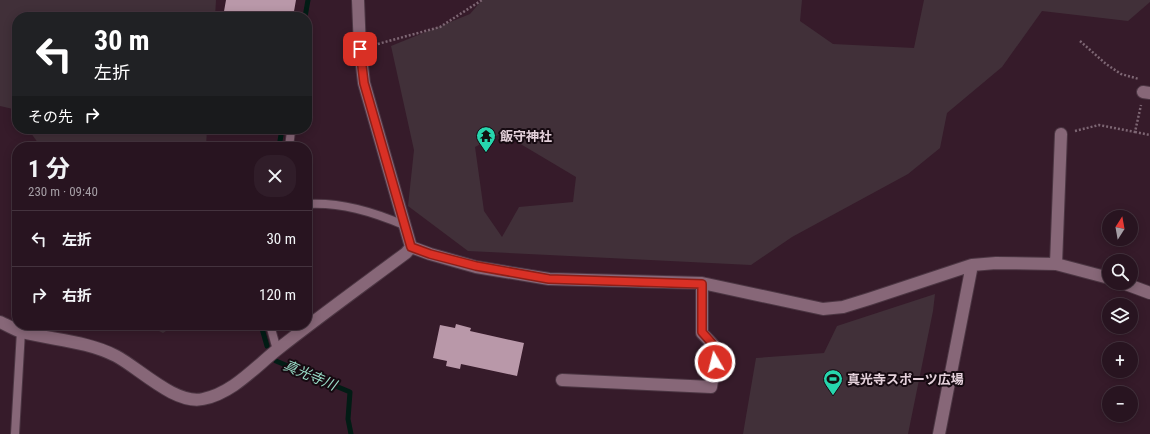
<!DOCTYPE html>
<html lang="ja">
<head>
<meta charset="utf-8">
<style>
	body { margin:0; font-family:"Roboto Condensed","Noto Sans JP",sans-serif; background:#301d29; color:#f1f3f6; height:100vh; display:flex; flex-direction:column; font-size:15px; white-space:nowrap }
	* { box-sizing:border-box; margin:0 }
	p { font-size:13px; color:#a59ea5 }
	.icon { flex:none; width:22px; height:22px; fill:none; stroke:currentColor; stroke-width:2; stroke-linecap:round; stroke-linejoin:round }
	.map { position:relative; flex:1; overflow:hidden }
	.sheet { position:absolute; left:12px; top:142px; width:300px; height:188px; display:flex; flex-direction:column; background:#281420; border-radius:16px; box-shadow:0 2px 10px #0003,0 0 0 1px #44333e }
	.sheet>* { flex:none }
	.top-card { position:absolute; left:12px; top:12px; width:300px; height:122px; border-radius:16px; box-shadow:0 2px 10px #0003,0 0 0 1px #44333e; background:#202124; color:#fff; overflow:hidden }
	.needle { width:26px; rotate:11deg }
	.controls { position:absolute; left:1102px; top:210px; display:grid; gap:8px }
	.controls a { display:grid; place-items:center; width:36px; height:36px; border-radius:50%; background:#281420; box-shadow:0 2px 10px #0003,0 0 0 1px #44333e; font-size:20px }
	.pin { position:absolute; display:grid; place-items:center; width:34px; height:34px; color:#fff; margin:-17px; border-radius:8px; box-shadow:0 2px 6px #0006 }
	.me { position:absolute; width:44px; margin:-22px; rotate:352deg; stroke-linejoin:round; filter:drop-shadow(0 0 3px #0008) }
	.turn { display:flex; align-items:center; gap:14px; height:84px; padding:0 16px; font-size:18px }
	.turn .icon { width:52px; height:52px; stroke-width:2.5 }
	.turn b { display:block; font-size:28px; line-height:34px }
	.then { display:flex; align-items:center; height:38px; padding:0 16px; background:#0003; gap:8px; font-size:15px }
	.round { display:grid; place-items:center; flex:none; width:42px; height:42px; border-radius:16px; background:#301d29 }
	.summary { display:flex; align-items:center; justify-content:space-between; height:68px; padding:0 16px }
	h1 { font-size:24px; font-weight:700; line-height:30px }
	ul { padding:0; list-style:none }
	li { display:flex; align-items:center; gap:12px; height:56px; padding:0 16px; border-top:1px solid #44333e }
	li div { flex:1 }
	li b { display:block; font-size:15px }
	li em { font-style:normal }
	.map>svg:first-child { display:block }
	.green { fill:#413039; fill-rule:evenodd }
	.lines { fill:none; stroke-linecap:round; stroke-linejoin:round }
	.stream { stroke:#021c15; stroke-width:5 }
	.building { fill:#b998a9 }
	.lane-casing { stroke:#4c3643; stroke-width:10 }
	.street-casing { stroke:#4c3643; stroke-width:14 }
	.path { stroke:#7d6673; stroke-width:2.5; stroke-dasharray:2 2; stroke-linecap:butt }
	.lane { stroke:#876778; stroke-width:8 }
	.street { stroke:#876778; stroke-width:12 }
	.route-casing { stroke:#8d1f18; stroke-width:10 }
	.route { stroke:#d93025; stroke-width:7 }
	.labels { text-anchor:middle; stroke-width:4; stroke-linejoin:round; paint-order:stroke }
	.poi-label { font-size:13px; font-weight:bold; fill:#e4d1db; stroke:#160a11; text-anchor:start }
	.water-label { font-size:14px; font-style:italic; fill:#9adfc9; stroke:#160a11 }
</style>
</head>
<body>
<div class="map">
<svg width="1150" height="434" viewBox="0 0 1150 434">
	<rect width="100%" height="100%" fill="#361b2a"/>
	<path class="green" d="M 0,0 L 216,0 L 215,17 L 17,17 L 17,115 L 13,109 L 0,106 Z
		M 482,0 L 802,0 L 800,21 L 833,44 L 914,48 L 924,0 L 1150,0 L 1150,2 L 1128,21 L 1042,11 L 1002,67 L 947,113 L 940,148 L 908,174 L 792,237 L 751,265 L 468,251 L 408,206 L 414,150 L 391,46 L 470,14 ZM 502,133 L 576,177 L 573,202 L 519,207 L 502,237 L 484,211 L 475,147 Z
		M 28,129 L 207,129 L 206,147 L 41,147 Z
		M 935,294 L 933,311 L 908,434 L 743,434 L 756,358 L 824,353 L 837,326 Z
		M 147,325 L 175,325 L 163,333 Z"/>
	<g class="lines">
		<path class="stream" d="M 305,17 L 308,0
			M 279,147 L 282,129
			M 261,325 L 267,346
			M 276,361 L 350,392 L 348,419 L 351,434"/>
	</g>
	<path class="building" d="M 226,0 L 296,0 L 293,17 L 223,17 Z
		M 456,324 L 471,328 L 470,331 L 524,343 L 517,376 L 461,364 L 460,369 L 446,366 L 447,361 L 433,358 L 440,325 L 455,328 Z"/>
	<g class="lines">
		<g class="lane-casing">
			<path id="lane" d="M 289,147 L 291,131
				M 307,204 C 341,202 373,212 404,225
				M 270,325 L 277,350
				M 15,434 L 21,331"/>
		</g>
		<g class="street-casing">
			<path id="street" d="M 358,0 L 360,49 L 364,83 L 411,247 L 430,254 L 476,267 L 549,279 L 702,283 L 823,309 L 843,307 L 869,299 L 972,265 L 996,263 L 1056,264 L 1109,278
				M 1143,92 L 1150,93
				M 1056,264 L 1061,134
				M 1123,283 L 1150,293
				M 0,322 C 7,325 15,330 22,332 C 53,340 87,341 116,356 C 139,368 175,405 203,399 C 233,393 255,367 278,349 C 320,316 363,285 406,253 L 411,247
				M 562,380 L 711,387 L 717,349 L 702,333 L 702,283
				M 939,434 L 972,265"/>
		</g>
		<path class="path" d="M 1080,41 L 1106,64 L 1121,74 L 1139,79
			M 374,45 L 440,27 L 482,0
			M 1075,131 L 1099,125 L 1135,132 L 1141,105
			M 1135,132 L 1150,135"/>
		<use href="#lane" class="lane"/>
		<use href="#street" class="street"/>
	</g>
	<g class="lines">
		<g class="route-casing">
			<path id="route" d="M 360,49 L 364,83 L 411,247 L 430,254 L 476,266 L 549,279 L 702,284 L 702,332 L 717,349 L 715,362"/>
		</g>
		<use href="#route" class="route"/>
	</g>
	<defs>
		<g id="temple-pin" transform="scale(1)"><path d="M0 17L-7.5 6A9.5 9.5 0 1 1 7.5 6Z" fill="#27d5ad" stroke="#160a11"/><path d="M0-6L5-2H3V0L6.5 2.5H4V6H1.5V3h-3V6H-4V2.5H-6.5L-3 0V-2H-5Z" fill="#111"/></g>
		<g id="stadium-pin" transform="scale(1)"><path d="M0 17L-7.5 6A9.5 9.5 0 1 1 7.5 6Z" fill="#27d5ad" stroke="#160a11"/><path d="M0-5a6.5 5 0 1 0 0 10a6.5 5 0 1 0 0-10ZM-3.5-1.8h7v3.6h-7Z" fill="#111"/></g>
	</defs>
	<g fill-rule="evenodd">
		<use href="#temple-pin" x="486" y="136"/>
		<use href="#stadium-pin" x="833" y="379"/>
	</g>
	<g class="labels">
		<g class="poi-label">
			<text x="500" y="141">飯守神社</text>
			<text x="847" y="384">真光寺スポーツ広場</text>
		</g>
		<g class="water-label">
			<text transform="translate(310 375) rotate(23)" y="5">真光寺川</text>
		</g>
	</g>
</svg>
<div class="controls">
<a><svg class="needle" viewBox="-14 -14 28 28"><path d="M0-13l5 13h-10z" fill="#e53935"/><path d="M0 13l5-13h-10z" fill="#a59ea5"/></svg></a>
<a><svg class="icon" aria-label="search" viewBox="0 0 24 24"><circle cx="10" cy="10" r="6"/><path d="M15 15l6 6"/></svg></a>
<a><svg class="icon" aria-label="layers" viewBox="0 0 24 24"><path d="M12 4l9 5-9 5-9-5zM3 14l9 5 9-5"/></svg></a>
<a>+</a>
<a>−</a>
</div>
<div class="pin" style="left:360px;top:49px;background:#d93025"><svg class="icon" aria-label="arrive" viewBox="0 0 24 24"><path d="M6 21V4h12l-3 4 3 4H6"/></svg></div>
<svg class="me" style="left:715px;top:362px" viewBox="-20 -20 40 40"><circle r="17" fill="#d93025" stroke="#fff" stroke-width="3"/><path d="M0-11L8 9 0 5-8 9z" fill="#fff"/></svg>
<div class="top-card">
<div class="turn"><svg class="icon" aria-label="left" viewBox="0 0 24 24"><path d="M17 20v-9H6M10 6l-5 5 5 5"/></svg><div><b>30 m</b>左折</div></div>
<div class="then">その先<svg class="icon" aria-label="right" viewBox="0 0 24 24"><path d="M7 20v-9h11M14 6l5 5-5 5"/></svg></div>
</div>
<section class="sheet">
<div class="summary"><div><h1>1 分</h1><p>230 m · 09:40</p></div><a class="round"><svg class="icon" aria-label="close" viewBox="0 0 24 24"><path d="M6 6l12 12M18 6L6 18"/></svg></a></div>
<ul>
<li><svg class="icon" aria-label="left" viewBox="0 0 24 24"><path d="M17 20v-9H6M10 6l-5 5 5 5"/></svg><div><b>左折</b></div><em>30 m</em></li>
<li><svg class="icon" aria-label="right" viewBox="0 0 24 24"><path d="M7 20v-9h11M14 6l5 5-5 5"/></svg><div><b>右折</b></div><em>120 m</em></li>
</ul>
</section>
</div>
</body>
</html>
